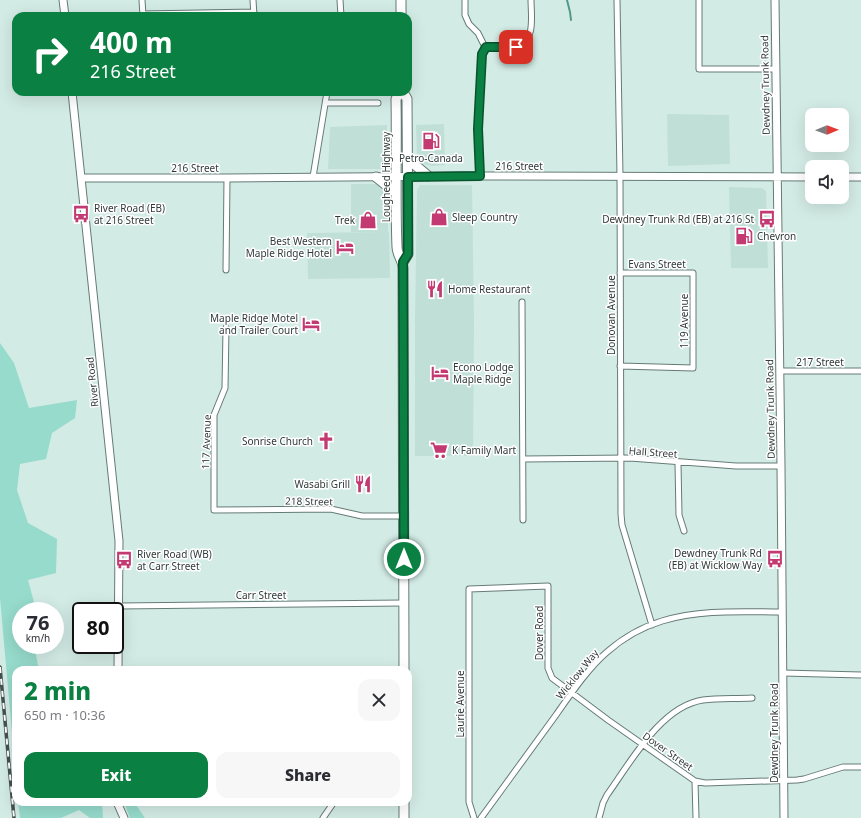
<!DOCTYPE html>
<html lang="en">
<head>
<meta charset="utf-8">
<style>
	body { margin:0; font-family:"Noto Sans",sans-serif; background:#f7f7f7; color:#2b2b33; height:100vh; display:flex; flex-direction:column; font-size:15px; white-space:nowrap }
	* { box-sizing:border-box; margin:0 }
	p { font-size:13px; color:#7c7c81 }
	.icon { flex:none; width:22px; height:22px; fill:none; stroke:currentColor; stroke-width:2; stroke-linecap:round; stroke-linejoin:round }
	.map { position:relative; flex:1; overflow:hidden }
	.panel { position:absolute; left:12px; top:666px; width:400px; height:140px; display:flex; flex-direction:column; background:#fff; border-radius:12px; box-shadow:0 4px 16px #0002 }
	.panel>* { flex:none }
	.guide { position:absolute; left:12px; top:12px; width:400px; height:84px; border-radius:12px; box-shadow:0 4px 16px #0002; background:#0b8043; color:#fff; overflow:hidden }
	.needle { width:26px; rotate:89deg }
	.tools { position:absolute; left:805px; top:108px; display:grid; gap:8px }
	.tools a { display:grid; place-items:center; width:44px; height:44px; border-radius:8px; background:#fff; box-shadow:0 4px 16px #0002; font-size:20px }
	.speed { position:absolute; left:12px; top:602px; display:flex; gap:8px; font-size:20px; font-weight:700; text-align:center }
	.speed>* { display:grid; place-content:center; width:52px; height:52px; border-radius:50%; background:#fff; box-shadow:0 4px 16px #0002; line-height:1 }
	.speed small { font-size:10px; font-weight:400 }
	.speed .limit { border:2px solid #111; border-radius:6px; background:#fff; color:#111 }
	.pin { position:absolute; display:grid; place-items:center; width:34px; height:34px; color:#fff; margin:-17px; border-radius:8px; box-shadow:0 2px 6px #0006 }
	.me { position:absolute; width:44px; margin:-22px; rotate:0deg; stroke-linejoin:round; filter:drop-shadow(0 0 3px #0008) }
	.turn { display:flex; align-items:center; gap:14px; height:84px; padding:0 12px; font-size:18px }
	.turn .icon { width:52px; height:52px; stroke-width:2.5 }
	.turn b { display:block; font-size:28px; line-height:34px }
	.round { display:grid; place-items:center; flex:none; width:42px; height:42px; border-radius:12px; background:#f7f7f7 }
	.overview { display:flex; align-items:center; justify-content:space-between; height:68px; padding:0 12px }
	h1 { font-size:24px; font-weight:800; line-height:30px; color:#0b8043 }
	.action { display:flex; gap:8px; margin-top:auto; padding:8px 12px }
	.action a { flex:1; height:46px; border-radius:12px; background:#0b8043; color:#fff; font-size:16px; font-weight:800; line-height:46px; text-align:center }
	.action a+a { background:#f7f7f7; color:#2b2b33 }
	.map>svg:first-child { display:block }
	.built { fill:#bfdfd7 }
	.green { fill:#96dbcc }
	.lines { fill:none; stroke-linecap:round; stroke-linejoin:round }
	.stream { stroke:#54988a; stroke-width:2 }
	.street-casing { stroke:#667b76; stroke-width:7 }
	.secondary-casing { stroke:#667b76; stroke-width:9 }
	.highway-casing { stroke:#667b76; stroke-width:11 }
	.street { stroke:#fff; stroke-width:5 }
	.secondary { stroke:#fff; stroke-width:7 }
	.highway { stroke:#fff; stroke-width:9 }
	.rail-casing { stroke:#45514f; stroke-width:3.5 }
	.rail { stroke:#fff; stroke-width:2; stroke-dasharray:6; stroke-linecap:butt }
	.route-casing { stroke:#07532c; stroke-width:10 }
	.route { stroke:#0b8043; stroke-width:7 }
	.labels { text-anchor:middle; stroke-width:3; stroke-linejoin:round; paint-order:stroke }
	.street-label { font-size:10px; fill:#303a38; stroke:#fff }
	.poi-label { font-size:10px; fill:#303a38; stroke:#fff; text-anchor:start }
</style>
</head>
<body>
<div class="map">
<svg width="861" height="818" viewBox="0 0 861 818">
	<rect width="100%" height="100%" fill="#d3ebe5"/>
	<path class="built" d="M 667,114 L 729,115 L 730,164 L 668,166 Z
		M 444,124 L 445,165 L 432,166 L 424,164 L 417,157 L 416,125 Z
		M 387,125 L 388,169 L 328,169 L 330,127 Z
		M 351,184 L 379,184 L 385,188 L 388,193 L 388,232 L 351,232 Z
		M 420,185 L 472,185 L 474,322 L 473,456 L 415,456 L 415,321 L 417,190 Z
		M 729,187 L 762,188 L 766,191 L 768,268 L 731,268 Z
		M 389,232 L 390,278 L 308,279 L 307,233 Z"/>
	<path class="green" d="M 0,343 L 14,363 L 29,408 L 77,400 L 75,418 L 52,433 L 46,459 L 20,464 L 17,490 L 28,523 L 57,539 L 56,573 L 28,580 L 35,606 L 35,611 L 21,611 L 21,645 L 34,645 L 39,670 L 16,670 L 16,777 L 0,598 Z
		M 18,802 L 102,802 L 103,818 L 90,818 L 79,810 L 61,818 L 20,818 Z
		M 124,802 L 134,802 L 145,818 L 130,818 Z"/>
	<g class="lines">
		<path class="stream" d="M 567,0 L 570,12 L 571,20"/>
		<g class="street-casing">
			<path id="street" d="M 142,0 L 143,16
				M 253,0 L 254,16
				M 340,0 L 341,16
				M 465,0 L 465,15 L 469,24 L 478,33 L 485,47 L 482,54 L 478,129 L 480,176
				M 617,0 L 620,176 L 621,514 L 622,525 L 652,625
				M 699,0 L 699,69 L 775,69
				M 143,14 L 254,12
				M 485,47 C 495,47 508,49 517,47 C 536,41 531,15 531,0
				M 326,103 L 378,103
				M 313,177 L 327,92
				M 226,270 L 227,178
				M 620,273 L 693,273 L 693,368 L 620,366
				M 522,302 L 523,520
				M 226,328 L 225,388 L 214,415 L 214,510 L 331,509 L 362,516 L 403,516
				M 780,371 L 861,371
				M 523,459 L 630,458 L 736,466 L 781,466
				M 678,463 L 679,515 L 684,531
				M 119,606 L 404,603
				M 783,673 L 861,675
				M 695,781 L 696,818
				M 323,818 L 334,802
				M 474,818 L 469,802 L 469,589 L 548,586 L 548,668 L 552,678 L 608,720 L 695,781 L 705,783 L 797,780 L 804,779 L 843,767 L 861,767
				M 481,818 C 506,784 531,749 556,715 C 570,695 589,667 607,652 C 623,638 642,627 662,621 C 701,609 743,612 782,612
				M 599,818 L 603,803 L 607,795 C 630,763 661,706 703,700 C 718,698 736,699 752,698"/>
		</g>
		<g class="secondary-casing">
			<path id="secondary" d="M 63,0 L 65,16
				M 775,0 L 781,466 L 784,818
				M 72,92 L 119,541 L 118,670
				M 842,177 L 861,177
				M 81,178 L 227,178 L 467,176 L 812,177
				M 117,802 L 124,818"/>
		</g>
		<g class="highway-casing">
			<path id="highway" d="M 401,0 L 401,16
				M 400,92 L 396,99 C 397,148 395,198 397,247 C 397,255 403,260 403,268 L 404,670
				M 408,159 L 428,176
				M 376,177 L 396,193
				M 403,262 L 408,254 L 407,99 L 403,92
				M 404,802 L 404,818"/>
		</g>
		<use href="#street" class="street"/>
		<use href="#secondary" class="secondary"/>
		<use href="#highway" class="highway"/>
		<g class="rail-casing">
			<path id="rail" d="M 0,667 L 14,818"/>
		</g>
		<use href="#rail" class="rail"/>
	</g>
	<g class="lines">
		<g class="route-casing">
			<path id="route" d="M 404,559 L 403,262 L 408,254 L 408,177 L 480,176 L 478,129 L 482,54 L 486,47 L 516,47"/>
		</g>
		<use href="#route" class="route"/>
	</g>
	<defs>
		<g id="fuel-bare" transform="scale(1.38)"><path d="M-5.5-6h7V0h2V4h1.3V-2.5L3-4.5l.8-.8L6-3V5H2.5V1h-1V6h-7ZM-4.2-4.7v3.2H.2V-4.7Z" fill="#c33a73" stroke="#fff" stroke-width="2.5" paint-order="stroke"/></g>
		<g id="bus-bare" transform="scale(1.38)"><path d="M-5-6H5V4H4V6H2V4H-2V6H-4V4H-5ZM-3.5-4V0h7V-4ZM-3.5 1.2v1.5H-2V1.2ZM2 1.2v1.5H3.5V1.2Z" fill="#c33a73" stroke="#fff" stroke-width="2.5" paint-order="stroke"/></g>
		<g id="shop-bare" transform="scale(1.38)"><path d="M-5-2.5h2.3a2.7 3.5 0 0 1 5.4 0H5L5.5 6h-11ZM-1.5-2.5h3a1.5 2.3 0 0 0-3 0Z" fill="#c33a73" stroke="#fff" stroke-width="2.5" paint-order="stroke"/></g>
		<g id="hotel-bare" transform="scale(1.38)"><path d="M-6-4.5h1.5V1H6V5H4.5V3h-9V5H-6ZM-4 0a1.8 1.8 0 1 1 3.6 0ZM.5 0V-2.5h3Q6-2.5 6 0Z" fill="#c33a73" stroke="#fff" stroke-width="2.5" paint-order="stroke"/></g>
		<g id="restaurant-bare" transform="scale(1.38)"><path d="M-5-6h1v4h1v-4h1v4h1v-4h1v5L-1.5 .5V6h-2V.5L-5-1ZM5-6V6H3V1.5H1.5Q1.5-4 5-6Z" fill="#c33a73" stroke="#fff" stroke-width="2.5" paint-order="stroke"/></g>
		<g id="church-bare" transform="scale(1.38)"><path d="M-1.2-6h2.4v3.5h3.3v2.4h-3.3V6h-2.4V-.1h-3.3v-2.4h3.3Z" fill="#c33a73" stroke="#fff" stroke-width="2.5" paint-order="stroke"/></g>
		<g id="supermarket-bare" transform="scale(1.38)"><path d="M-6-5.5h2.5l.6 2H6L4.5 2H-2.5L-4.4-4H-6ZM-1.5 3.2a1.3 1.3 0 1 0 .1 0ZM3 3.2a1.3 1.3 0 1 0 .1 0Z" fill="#c33a73" stroke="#fff" stroke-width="2.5" paint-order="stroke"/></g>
	</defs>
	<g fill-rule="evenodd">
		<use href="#fuel-bare" x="431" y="141"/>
		<use href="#bus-bare" x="81" y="214"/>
		<use href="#shop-bare" x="439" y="217"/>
		<use href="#bus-bare" x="767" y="219"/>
		<use href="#shop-bare" x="368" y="220"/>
		<use href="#fuel-bare" x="744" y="236"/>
		<use href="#hotel-bare" x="345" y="247"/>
		<use href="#restaurant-bare" x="435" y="289"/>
		<use href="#hotel-bare" x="311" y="324"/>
		<use href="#hotel-bare" x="440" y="373"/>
		<use href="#church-bare" x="326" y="441"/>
		<use href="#supermarket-bare" x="439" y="450"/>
		<use href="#restaurant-bare" x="363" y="484"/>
		<use href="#bus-bare" x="775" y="559"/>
		<use href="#bus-bare" x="124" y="560"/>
	</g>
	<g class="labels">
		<g class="street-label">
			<text transform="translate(765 85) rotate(-91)" y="4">Dewdney Trunk Road</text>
			<text x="519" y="170">216 Street</text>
			<text x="195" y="172">216 Street</text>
			<text transform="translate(386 177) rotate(-90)" y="4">Lougheed Highway</text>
			<text x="657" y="268">Evans Street</text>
			<text transform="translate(611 315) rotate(-90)" y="4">Donovan Avenue</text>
			<text transform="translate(684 321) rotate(-90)" y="4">119 Avenue</text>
			<text x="820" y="366">217 Street</text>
			<text transform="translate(92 382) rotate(-96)" y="4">River Road</text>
			<text transform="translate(770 409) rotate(-91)" y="4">Dewdney Trunk Road</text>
			<text transform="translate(206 442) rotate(-88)" y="4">117 Avenue</text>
			<text transform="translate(653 452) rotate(4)" y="4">Hall Street</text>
			<text transform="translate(309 501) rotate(1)" y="4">218 Street</text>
			<text x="261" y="599">Carr Street</text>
			<text transform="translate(539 633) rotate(-90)" y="4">Dover Road</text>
			<text transform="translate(577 674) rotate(-51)" y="4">Wicklow Way</text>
			<text transform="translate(460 704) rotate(-90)" y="4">Laurie Avenue</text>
			<text transform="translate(774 733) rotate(-90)" y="4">Dewdney Trunk Road</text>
			<text transform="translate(668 751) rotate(35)" y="4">Dover Street</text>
		</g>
		<g class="poi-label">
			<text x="431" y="162" text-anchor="middle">Petro-Canada</text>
			<text x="94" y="212">River Road (EB)<tspan x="94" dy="12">at 216 Street</tspan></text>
			<text x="452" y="221">Sleep Country</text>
			<text x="754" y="223" text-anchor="end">Dewdney Trunk Rd (EB) at 216 St</text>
			<text x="355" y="224" text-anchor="end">Trek</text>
			<text x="757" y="240">Chevron</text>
			<text x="332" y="245" text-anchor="end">Best Western<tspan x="332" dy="12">Maple Ridge Hotel</tspan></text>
			<text x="448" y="293">Home Restaurant</text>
			<text x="298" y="322" text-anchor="end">Maple Ridge Motel<tspan x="298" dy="12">and Trailer Court</tspan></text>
			<text x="453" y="371">Econo Lodge<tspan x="453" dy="12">Maple Ridge</tspan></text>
			<text x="313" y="445" text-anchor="end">Sonrise Church</text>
			<text x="452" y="454">K Family Mart</text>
			<text x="350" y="488" text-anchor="end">Wasabi Grill</text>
			<text x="762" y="557" text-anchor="end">Dewdney Trunk Rd<tspan x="762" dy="12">(EB) at Wicklow Way</tspan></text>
			<text x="137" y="558">River Road (WB)<tspan x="137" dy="12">at Carr Street</tspan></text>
		</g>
	</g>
</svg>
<div class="tools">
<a><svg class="needle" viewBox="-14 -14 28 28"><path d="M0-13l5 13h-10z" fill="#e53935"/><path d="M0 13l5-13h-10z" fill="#7c7c81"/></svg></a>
<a><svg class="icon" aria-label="sound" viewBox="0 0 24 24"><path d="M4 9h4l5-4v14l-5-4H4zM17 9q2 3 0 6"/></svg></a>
</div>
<div class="speed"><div>76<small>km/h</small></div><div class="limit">80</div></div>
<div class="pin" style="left:516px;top:47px;background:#d93025"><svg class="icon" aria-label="arrive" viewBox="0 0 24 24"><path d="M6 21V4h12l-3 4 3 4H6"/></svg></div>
<svg class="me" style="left:404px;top:559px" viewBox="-20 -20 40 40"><circle r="17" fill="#0b8043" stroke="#fff" stroke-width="3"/><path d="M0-11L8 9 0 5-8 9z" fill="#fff"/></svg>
<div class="guide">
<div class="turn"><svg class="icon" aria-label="right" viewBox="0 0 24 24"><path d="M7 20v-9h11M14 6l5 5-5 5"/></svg><div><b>400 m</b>216 Street</div></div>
</div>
<section class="panel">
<div class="overview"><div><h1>2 min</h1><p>650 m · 10:36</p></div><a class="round"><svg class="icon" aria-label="close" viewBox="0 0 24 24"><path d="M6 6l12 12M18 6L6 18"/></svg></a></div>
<div class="action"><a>Exit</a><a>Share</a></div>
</section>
</div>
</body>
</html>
